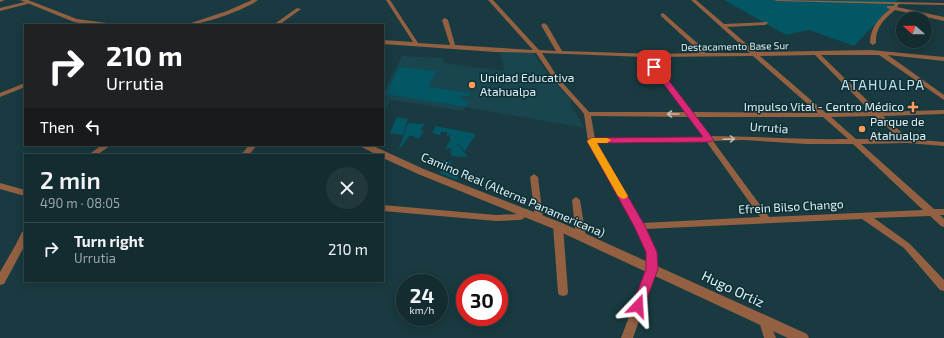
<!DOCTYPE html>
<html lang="en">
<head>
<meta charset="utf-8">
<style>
	body { margin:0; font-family:"Exo 2",sans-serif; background:#20383c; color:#f1f3f6; height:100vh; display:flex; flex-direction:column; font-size:15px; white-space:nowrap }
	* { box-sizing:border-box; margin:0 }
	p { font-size:13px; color:#9da7ab }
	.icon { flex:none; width:22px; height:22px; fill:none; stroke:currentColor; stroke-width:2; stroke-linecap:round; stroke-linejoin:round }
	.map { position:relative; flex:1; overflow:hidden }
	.side { position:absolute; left:24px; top:154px; width:360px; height:128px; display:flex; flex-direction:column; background:#132c30; border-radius:0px; box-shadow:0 2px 10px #0003,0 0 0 1px #32484c }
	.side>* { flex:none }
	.hud { position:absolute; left:24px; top:24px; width:360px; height:122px; border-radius:0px; box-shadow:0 2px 10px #0003,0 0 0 1px #32484c; background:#202124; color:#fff; overflow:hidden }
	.needle { width:26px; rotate:291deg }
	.controls { position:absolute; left:896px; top:12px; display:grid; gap:8px }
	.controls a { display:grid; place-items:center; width:36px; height:36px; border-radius:50%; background:#132c30; box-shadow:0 2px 10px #0003,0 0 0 1px #32484c; font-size:20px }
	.speed { position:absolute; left:396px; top:274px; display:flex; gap:8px; font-size:20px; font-weight:700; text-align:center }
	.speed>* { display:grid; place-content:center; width:52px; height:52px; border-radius:50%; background:#132c30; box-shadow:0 2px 10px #0003,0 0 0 1px #32484c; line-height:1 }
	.speed small { font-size:10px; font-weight:400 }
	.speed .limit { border:6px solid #d22; background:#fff; color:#111 }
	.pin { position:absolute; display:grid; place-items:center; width:34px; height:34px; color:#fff; margin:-17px; border-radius:8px; box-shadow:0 2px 6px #0006 }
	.me { position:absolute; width:44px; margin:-22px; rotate:20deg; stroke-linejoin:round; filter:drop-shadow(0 0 3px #0008) }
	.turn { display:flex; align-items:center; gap:14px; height:84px; padding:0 16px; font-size:18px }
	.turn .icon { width:52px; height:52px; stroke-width:2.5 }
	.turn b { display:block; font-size:28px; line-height:34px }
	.then { display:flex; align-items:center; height:38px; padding:0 16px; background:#0003; gap:8px; font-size:15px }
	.round { display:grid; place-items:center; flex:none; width:42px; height:42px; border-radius:21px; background:#20383c }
	.headline { display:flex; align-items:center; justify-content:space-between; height:68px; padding:0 16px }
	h1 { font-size:24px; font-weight:600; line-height:30px }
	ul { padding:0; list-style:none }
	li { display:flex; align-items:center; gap:12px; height:52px; padding:0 16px; border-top:1px solid #32484c }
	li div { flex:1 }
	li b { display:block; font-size:15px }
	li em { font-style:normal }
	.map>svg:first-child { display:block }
	.built { fill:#19454e }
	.green { fill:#035663 }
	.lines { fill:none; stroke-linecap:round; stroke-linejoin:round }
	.minor { fill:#936042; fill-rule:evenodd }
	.tertiary { fill:#936042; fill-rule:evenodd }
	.oneway { stroke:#c1b8ae }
	.route { fill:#db2777; stroke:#8e194d }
	.slow { fill:#f59e0b }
	.poi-dot { fill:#ff9b5b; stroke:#0e2f36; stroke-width:1.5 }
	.labels { text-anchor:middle; stroke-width:3; stroke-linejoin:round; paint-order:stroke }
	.far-street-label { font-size:10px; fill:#e0f2f6; stroke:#0e2f36 }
	.poi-label { font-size:12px; fill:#e0f2f6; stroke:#0e2f36; text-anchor:start }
	.street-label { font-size:12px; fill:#e0f2f6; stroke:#0e2f36 }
	.quarter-label { font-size:14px; letter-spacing:1px; fill:#c0e4ed; stroke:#0e2f36 }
	.near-street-label { font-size:14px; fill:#e0f2f6; stroke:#0e2f36 }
</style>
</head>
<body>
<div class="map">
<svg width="944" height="338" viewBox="0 0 944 338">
	<rect width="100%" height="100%" fill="#193a40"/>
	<path class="built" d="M 500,52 L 533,53 L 550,77 L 571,100 L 571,105 L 584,128 L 465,107 L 463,111 L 391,100 L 383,114 L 383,93 L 402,56 L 444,58 L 443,63 L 504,71 Z"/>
	<path class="green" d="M 724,0 L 898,0 L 854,46 L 809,30 L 786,35 Z
		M 399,67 L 437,71 L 428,87 L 471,93 L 469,96 L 463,96 L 461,99 L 469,101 L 466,107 L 386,94 Z
		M 397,117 L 408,119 L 403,135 L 390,133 Z
		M 408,123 L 425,124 L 420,130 L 424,131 L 419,139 L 410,135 L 398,151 Z
		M 436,126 L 476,134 L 465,151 L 456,142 L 468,157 L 451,156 L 451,148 L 446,149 L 447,144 L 450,142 L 450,135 L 447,136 L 447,132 L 441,132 L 440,135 L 432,133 Z
		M 443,160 L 451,162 L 450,170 L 460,170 L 457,180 L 440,173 Z"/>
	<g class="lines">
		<path class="minor" d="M 0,0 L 5,0 L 0,2 Z
			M 252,0 L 258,0 C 245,10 202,25 185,25 L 227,11 Z
			M 386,0 L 390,0 L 418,43 L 450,45 L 442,20 L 445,18 L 448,20 L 455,45 L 533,50 L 488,0 L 493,0 L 539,50 L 556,51 L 541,25 L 544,23 L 547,25 L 562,51 L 658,54 L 699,53 L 698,50 L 661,16 L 661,14 L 663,13 L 703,48 L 705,53 L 750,53 L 691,0 L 696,0 L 724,24 L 767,22 L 768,23 L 765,25 L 727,27 L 756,52 L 871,50 L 944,57 L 944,61 L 888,55 L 944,95 L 944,100 L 879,55 L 821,55 L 879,112 L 944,110 L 944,114 L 883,116 L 909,139 L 944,142 L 944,146 L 907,143 L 861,144 L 934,209 L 944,209 L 944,215 L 940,215 L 944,219 L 944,227 L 941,226 L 930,216 L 874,218 L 910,244 L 944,280 L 944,291 L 940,290 L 904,248 L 862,219 L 645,229 L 656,252 L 657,269 L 633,338 L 621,338 L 647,269 L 646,252 L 634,226 L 588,141 L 584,114 L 581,110 L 555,81 L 536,53 L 495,52 L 383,44 L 383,40 L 413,42 ZM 542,53 L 644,57 L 685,112 L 589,112 L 559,79 ZM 815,55 L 871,112 L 826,113 L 760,56 ZM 753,56 L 818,113 L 693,112 L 650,57 ZM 591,116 L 689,117 L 703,137 L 595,139 ZM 875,116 L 900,139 L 856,139 L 831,117 ZM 696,117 L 823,117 L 848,139 C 802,140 756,136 710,136 ZM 743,140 L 806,144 L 853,144 L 923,210 L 769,217 L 713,141 ZM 706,141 L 760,217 L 642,223 L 597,143 Z
			M 774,0 L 944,3 L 944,5 L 899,4 L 897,7 L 944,17 L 944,21 L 895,10 C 884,19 875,28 876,43 L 873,45 L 870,43 C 870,28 879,18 890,9 L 887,8 L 887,6 L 893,6 L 895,4 L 776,1 Z
			M 29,1 L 31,2 L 31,3 L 0,11 L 0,8 Z
			M 297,8 L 301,9 L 279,25 L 273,25 Z
			M 25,83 L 25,87 L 0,97 L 0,93 Z
			M 102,145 L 111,145 L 97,155 L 88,155 Z
			M 249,145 L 257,145 L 249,155 L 241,155 Z
			M 534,174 L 538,177 L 543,218 L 542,220 L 536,220 L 535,218 L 530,177 Z
			M 0,183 L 25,190 L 25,196 L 0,189 Z
			M 576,197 L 580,200 L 586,237 L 584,239 L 578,239 L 576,237 L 572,200 Z
			M 383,205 L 496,215 L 518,214 L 526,209 L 529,210 L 530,212 L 523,219 L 520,220 L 496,221 L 383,211 Z
			M 558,223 L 561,224 L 563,226 L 568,292 L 567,295 L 563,296 L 559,295 L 558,292 L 553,226 L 555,224 Z
			M 25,231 L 25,245 L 4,284 L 0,285 L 0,272 L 15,246 L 22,232 Z
			M 764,316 L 768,318 L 776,338 L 764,338 L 759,321 L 760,318 Z"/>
		<path class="tertiary" d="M 20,0 L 28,0 L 77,19 L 107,23 L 110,25 L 92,25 L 74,22 Z
			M 358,145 L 371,145 L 426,170 L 562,223 L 807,334 L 809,338 L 788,338 L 554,229 L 418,174 L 383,158 L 383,155 L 377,155 Z"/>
	</g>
	<defs><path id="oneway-shaft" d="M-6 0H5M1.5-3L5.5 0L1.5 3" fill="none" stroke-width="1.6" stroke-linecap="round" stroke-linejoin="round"/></defs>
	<g class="oneway">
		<use href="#oneway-shaft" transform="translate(673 114) rotate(-180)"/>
		<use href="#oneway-shaft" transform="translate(729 139) rotate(-2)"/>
	</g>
	<path class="route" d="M 652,65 L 657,65 L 714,140 L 709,142 L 597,143 L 645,226 L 657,252 L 658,269 L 644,306 L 643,310 L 638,312 L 634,310 L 632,306 L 646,269 L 646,252 L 634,226 L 587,141 L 592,138 L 703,137 L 652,68 Z"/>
	<path class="slow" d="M 592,138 L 607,138 L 611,140 L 607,143 L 597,143 L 628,196 L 626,198 L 623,199 L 618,196 L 587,141 Z"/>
	<g class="poi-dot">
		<circle cx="472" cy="85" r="4"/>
		<path d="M911 101h4v4h4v4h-4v4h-4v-4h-4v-4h4z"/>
		<circle cx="862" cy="129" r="4"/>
	</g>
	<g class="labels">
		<g class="far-street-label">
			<text transform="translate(735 46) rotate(-1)" y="4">Destacamento Base Sur</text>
		</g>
		<g class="poi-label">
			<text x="480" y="82">Unidad Educativa<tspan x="480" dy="14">Atahualpa</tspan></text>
			<text x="904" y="111" text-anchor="end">Impulso Vital - Centro Médico</text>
			<text x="870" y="126">Parque de<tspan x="870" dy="14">Atahualpa</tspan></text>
		</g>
		<g class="street-label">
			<text transform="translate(769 128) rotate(4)" y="4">Urrutia</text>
			<text transform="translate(513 195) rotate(23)" y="4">Camino Real (Alterna Panamericana)</text>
			<text transform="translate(791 207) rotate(-3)" y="4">Efrein Bilso Chango</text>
		</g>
		<g class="quarter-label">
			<text x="883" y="90">ATAHUALPA</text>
		</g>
		<g class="near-street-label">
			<text transform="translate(733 289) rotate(25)" y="5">Hugo Ortiz</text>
		</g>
	</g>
</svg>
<div class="controls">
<a><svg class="needle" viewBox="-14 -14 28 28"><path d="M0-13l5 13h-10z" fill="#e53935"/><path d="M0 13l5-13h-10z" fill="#9da7ab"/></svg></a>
</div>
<div class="speed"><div>24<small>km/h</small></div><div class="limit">30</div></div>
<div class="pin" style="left:654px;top:67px;background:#d93025"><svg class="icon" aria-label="arrive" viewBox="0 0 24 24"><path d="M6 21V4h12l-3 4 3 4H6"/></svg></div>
<svg class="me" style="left:638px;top:306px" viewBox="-20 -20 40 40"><path d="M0-17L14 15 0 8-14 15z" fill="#db2777" stroke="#fff" stroke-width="4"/></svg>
<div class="hud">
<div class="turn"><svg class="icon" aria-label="right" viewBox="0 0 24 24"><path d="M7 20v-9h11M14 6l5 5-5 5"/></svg><div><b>210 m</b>Urrutia</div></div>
<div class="then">Then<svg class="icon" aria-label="left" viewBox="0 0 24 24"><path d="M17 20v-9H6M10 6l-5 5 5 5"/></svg></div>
</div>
<section class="side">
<div class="headline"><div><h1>2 min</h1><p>490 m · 08:05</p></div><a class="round"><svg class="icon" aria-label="close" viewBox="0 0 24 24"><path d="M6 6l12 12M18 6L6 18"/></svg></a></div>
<ul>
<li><svg class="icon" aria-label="right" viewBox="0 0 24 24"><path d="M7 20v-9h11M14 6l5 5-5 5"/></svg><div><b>Turn right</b><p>Urrutia</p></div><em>210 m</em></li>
</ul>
</section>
</div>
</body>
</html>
